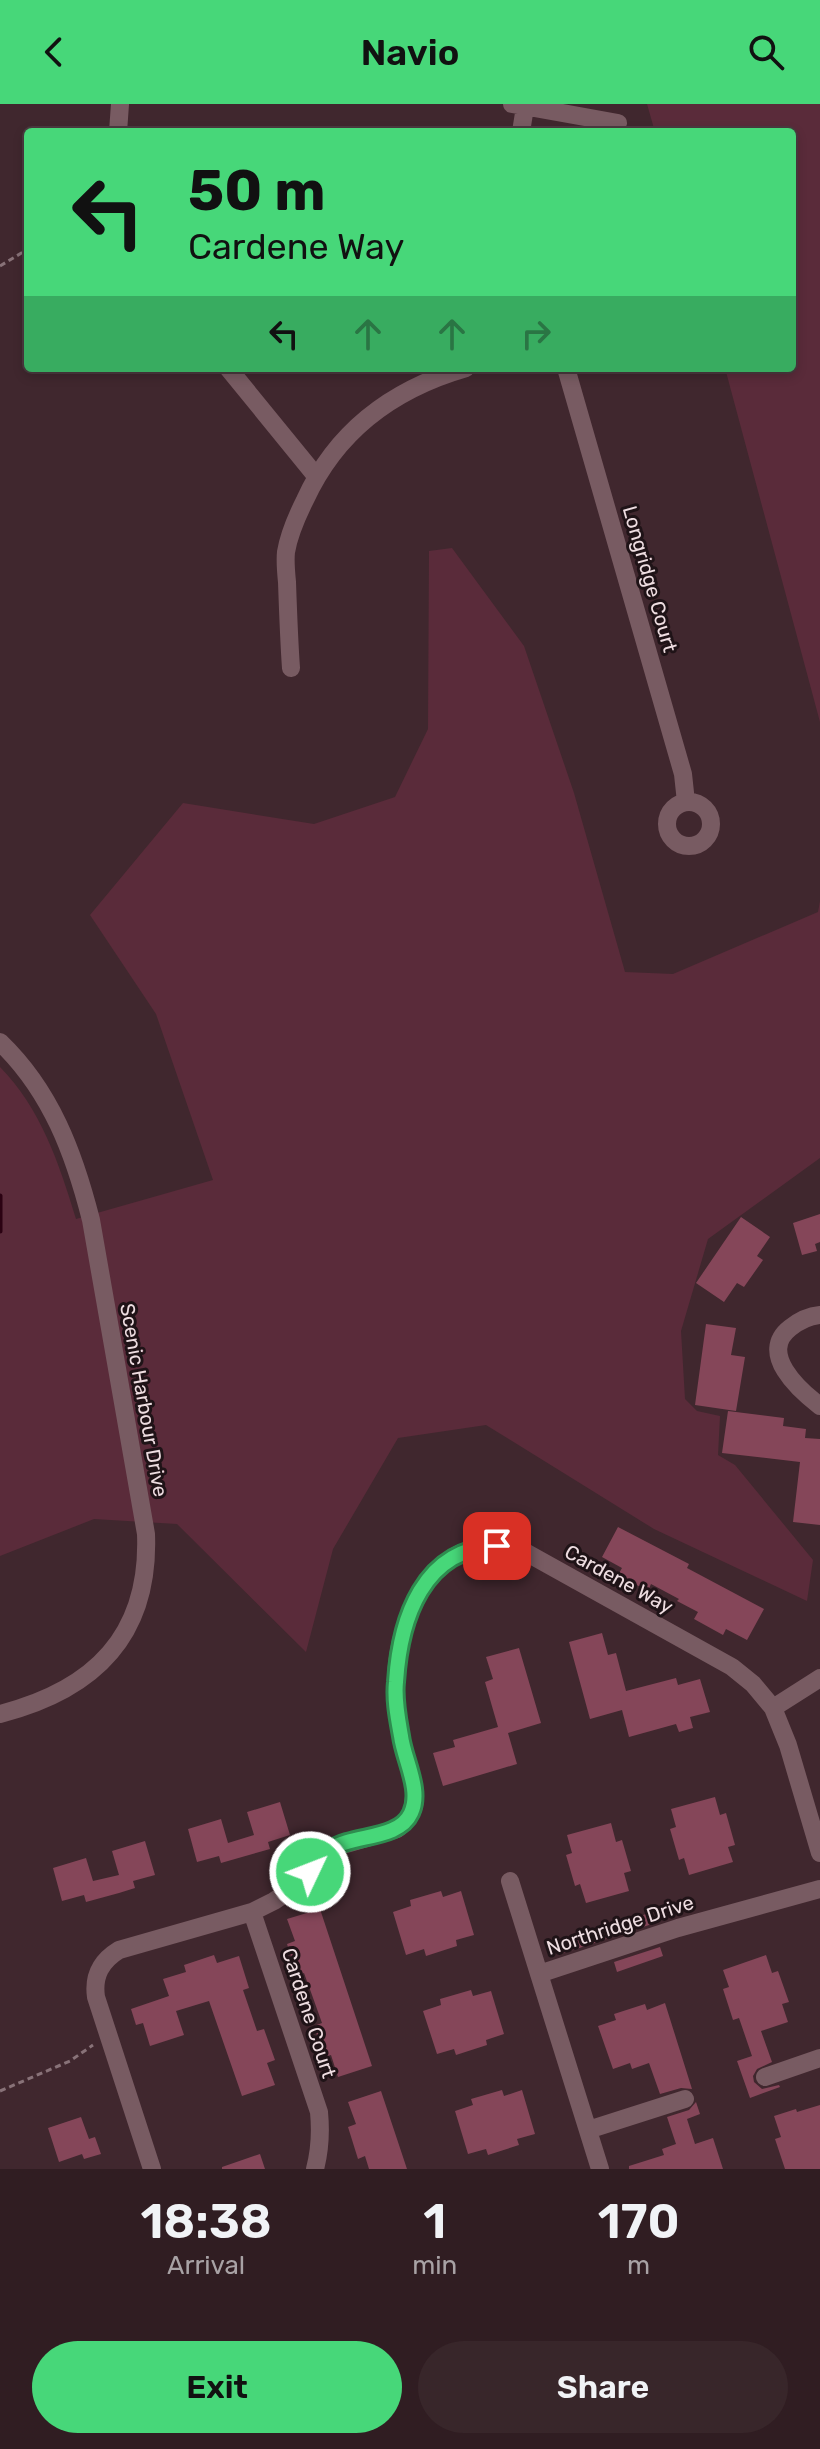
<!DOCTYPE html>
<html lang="en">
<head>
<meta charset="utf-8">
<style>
	body { margin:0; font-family:Rubik,sans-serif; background:#38262a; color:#f1f3f6; height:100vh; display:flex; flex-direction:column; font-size:30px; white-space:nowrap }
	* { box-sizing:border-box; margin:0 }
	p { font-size:26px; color:#a8a2a5 }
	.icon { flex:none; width:44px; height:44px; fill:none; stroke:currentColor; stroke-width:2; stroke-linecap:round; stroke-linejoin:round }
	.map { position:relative; height:2065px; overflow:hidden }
	.drawer { display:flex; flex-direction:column; background:#301d22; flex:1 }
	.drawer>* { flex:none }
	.top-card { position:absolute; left:24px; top:24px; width:772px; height:244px; border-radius:8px; box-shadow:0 4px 12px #0003,0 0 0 2px #4b3b40; background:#47d779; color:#111; overflow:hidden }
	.pin { position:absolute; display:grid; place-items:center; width:68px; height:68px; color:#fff; margin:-34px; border-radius:16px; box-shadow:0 4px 12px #0006 }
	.me { position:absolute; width:88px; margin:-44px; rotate:47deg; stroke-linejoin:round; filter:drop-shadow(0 0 6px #0008) }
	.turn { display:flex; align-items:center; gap:28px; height:168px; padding:0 32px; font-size:36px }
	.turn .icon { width:104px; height:104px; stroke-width:2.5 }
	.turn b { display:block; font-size:56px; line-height:68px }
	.lanes { display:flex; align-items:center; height:76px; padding:0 32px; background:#0003; justify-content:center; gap:40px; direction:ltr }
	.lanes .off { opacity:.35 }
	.eta { display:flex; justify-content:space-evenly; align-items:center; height:136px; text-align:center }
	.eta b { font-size:48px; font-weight:600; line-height:56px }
	.action { display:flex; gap:16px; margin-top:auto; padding:16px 32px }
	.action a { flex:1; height:92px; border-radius:48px; background:#47d779; color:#111; font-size:32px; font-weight:600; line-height:92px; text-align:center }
	.action a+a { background:#38262a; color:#f1f3f6 }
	header { display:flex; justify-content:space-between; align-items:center; height:104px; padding:0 32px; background:#47d779; color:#111; font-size:36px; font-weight:600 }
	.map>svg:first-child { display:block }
	.green { fill:#5a2b3a }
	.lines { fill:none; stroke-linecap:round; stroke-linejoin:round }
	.stream { stroke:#2b0212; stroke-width:5 }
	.building { fill:#854659 }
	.path { stroke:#887278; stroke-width:3; stroke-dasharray:6 4; stroke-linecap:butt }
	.minor { stroke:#785b62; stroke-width:18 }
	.route-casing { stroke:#2e8c4f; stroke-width:20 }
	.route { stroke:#47d779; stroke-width:14 }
	.labels { text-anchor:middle; stroke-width:6; stroke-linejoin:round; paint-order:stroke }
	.street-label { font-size:20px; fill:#eedde1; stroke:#1f1317 }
</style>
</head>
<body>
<header><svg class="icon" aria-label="back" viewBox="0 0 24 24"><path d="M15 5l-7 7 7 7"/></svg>Navio<svg class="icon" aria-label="search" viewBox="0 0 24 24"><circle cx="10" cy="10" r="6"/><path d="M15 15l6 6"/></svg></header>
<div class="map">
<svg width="820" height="2065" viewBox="0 0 820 2065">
	<rect width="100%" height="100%" fill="#40272e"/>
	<path class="green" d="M 647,0 L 820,0 L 820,618 L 725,264 L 792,264 L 792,28 L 655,28 Z
		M 452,444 L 524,542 L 574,689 L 625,868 L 673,870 L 818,808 L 820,797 L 820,1054 L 708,1135 L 681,1227 L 685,1295 L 697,1307 L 720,1312 L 718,1351 L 735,1361 L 813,1456 L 807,1497 L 654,1425 L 486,1321 L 398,1334 L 333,1445 L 306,1548 L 177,1420 L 94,1415 L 0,1452 L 0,963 C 41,1005 59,1059 76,1115 L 213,1076 L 156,910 L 90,811 L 183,699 L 314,720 L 395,693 L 428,625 L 429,447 Z"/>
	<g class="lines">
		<path class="stream" d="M 0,1092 L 0,1127"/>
	</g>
	<path class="building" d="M 820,1110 L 820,1138 L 815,1140 L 817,1147 L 802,1151 L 793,1119 Z
		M 741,1113 L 770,1133 L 757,1152 L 763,1156 L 744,1183 L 737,1179 L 724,1198 L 696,1179 Z
		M 706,1220 L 736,1224 L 731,1251 L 745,1253 L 736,1307 L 695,1301 Z
		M 728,1307 L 784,1314 L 783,1322 L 806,1325 L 805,1334 L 820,1335 L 820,1421 L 793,1418 L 800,1358 L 722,1349 Z
		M 618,1423 L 689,1460 L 687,1464 L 764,1505 L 747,1536 L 726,1525 L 723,1531 L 694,1515 L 698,1508 L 677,1497 L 679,1495 L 651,1480 L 648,1487 L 618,1471 L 622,1464 L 602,1453 Z
		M 602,1529 L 608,1551 L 616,1549 L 626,1587 L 676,1574 L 678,1581 L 700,1575 L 710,1608 L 690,1613 L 693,1624 L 679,1628 L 676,1620 L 629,1633 L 622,1606 L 590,1615 L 569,1538 Z
		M 519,1544 L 541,1619 L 508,1629 L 517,1660 L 443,1682 L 433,1649 L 455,1643 L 453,1636 L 498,1623 L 485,1578 L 493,1575 L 486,1553 Z
		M 715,1693 L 720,1711 L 726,1709 L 735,1741 L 728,1743 L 733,1758 L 689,1771 L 684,1754 L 679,1756 L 670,1725 L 676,1723 L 671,1705 Z
		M 280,1698 L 290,1731 L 268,1738 L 270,1745 L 221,1759 L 219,1752 L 197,1758 L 188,1725 L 221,1715 L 228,1739 L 254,1731 L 247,1708 Z
		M 611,1719 L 616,1738 L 622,1736 L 631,1767 L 624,1769 L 629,1787 L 586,1799 L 580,1780 L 575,1782 L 566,1751 L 572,1749 L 567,1731 Z
		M 145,1737 L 155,1771 L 133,1777 L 135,1784 L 119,1789 L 86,1798 L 84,1791 L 62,1797 L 53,1764 L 86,1754 L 93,1777 L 119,1771 L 112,1747 Z
		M 441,1787 L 443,1793 L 461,1787 L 474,1831 L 456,1836 L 457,1842 L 426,1852 L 424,1845 L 406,1851 L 393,1808 L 411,1802 L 410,1796 Z
		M 320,1805 L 372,1962 L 338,1973 L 331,1951 L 324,1953 L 314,1922 L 322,1919 L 312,1891 L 304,1869 L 297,1871 L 287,1840 L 295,1837 L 287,1815 Z
		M 649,1809 L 652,1820 L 564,1849 L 561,1839 Z
		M 660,1843 L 663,1852 L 617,1868 L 614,1858 Z
		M 214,1851 L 217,1859 L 239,1852 L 249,1884 L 243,1886 L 257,1927 L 264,1925 L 275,1956 L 267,1959 L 275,1981 L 242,1992 L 209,1897 L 176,1907 L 184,1931 L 150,1942 L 143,1919 L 136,1921 L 131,1905 L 169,1892 L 163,1875 L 186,1868 L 184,1861 Z
		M 766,1851 L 772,1869 L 778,1867 L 789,1898 L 782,1900 L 788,1918 L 761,1927 L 772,1958 L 757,1965 L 753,1972 L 754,1978 L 762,1985 L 779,1981 L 780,1983 L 750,1994 L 737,1957 L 752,1952 L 739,1914 L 733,1916 L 723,1885 L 729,1883 L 723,1866 Z
		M 471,1886 L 473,1892 L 491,1887 L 504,1930 L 486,1936 L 487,1941 L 456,1951 L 454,1945 L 437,1950 L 423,1907 L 441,1901 L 440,1895 Z
		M 665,1899 L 692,1985 L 681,1984 L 660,1990 L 649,1959 L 632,1965 L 630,1959 L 613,1965 L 598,1922 L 616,1916 L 614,1910 L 645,1900 L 647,1906 Z
		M 502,1986 L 504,1992 L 522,1986 L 535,2030 L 517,2035 L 519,2041 L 488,2051 L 486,2045 L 468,2050 L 455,2007 L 473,2001 L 471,1995 Z
		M 381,1987 L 407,2065 L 369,2065 L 365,2052 L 358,2055 L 348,2023 L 356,2020 L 348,1998 Z
		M 696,1998 L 700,2010 L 687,2015 L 695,2040 L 713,2034 L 723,2065 L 629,2065 L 629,2062 L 664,2051 L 662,2045 L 676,2040 L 667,2013 L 689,2006 Z
		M 820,2001 L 820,2065 L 785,2065 L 775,2035 L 781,2033 L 774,2012 L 796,2005 L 797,2008 Z
		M 81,2013 L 89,2035 L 95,2033 L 101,2050 L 84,2055 L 82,2050 L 59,2058 L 48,2024 Z
		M 260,2050 L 265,2065 L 222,2065 L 222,2063 Z"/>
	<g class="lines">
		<path class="path" d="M 0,162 L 28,145
			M 0,1987 L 70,1957 L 93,1941"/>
		<path class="minor" d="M 512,0 L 618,19
			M 118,28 L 120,0
			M 521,28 L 525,3
			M 228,264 L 316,372
			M 566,264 L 683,670 L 686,698
			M 291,564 C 289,536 288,507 287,478 C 286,468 285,457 286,448 C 289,430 297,412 305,396 C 337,326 393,285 466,264
			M667 720a22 22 0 1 1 44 0a22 22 0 1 1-44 0Z
			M 0,938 C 51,987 74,1049 91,1116 L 146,1430 C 150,1532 94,1586 0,1610
			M 820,1211 C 809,1212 800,1216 790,1224 C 758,1249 799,1286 820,1302
			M 773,1604 L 820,1574
			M 510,1777 L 600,2065
			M 252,1808 L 319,2008 C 321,2029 320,2046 315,2065
			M 539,1870 L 678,1824 L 820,1785
			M 765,1973 L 820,1954
			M 588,2026 L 685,1995
			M 152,2065 L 96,1893 C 93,1872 101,1857 119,1846 L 252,1808 L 274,1797 L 293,1784 L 332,1744 L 397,1725 C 407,1717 415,1708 415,1694 C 415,1679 408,1661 404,1646 C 399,1629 397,1610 396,1592 C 392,1517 435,1415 527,1449 L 732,1563 L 753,1580 L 773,1604 L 788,1641 L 820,1749"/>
	</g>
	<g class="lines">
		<g class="route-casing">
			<path id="route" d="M 310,1768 C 316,1760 322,1751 331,1745 C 353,1730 399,1736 411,1709 C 422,1686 404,1656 401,1632 C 398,1615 394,1596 396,1578 C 400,1515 423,1444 497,1442"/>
		</g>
		<use href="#route" class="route"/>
	</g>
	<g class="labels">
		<g class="street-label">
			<text transform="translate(650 475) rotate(74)" y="7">Longridge Court</text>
			<text transform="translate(144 1296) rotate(80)" y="7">Scenic Harbour Drive</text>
			<text transform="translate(619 1475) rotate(29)" y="7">Cardene Way</text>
			<text transform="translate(620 1821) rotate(-18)" y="7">Northridge Drive</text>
			<text transform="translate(309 1909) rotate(72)" y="7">Cardene Court</text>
		</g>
	</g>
</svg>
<div class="pin" style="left:497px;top:1442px;background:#d93025"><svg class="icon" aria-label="arrive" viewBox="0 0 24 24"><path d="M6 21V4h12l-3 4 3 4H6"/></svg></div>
<svg class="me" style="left:310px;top:1768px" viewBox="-20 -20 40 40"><circle r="17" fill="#47d779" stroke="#fff" stroke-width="3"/><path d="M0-11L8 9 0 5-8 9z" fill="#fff"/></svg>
<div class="top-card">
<div class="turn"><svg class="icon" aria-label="left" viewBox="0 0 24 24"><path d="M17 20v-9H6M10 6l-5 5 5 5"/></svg><div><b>50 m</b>Cardene Way</div></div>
<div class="lanes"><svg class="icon" aria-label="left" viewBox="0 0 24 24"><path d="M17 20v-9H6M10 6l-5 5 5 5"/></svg><svg class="icon off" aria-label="ahead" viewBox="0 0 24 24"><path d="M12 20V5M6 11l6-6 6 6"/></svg><svg class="icon off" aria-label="ahead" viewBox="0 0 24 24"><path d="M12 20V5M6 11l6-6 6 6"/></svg><svg class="icon off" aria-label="right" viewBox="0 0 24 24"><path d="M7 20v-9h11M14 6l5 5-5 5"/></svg></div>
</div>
</div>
<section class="drawer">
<div class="eta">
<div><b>18:38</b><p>Arrival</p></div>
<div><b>1</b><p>min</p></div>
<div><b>170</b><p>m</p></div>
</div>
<div class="action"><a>Exit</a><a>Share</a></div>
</section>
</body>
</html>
